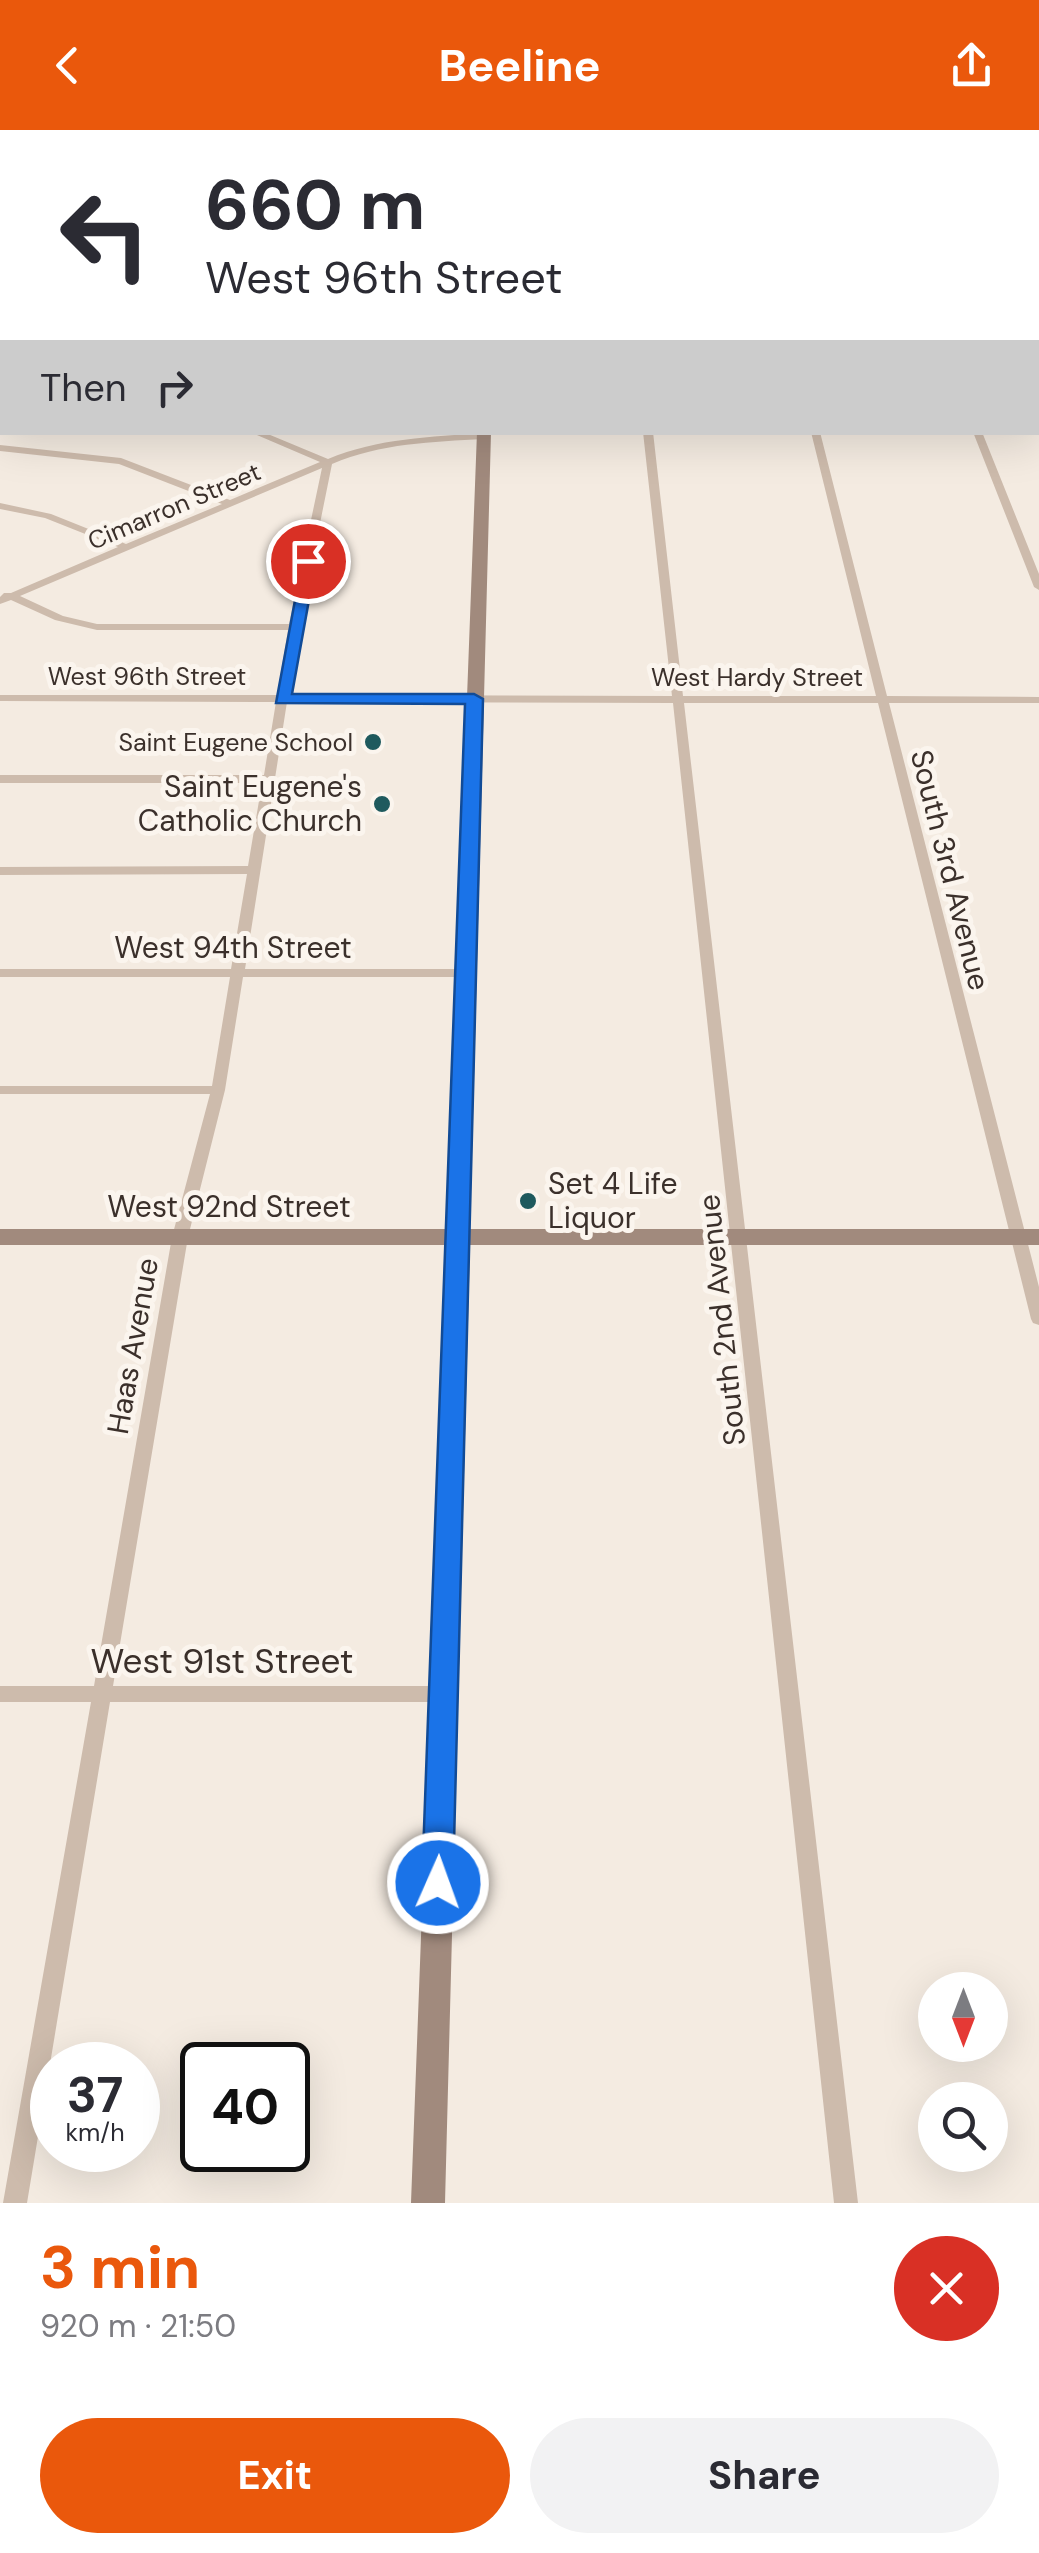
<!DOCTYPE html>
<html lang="en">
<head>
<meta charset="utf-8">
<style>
	body { margin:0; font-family:"DM Sans",sans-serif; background:#f2f2f3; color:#2b2b33; height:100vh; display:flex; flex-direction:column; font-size:38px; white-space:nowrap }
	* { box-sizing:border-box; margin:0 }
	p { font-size:32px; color:#7c7c81 }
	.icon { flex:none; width:55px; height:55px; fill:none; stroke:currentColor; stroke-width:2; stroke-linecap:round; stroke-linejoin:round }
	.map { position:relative; height:2073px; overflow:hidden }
	.panel { display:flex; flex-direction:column; background:#fff; flex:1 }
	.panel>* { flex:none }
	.guide { position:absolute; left:0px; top:0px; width:1040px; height:305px; box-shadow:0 10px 40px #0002; background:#fff; color:#2b2b33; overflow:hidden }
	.needle { width:65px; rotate:180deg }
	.buttons { position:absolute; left:918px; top:1842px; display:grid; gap:20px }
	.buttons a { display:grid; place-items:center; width:90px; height:90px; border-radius:50%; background:#fff; box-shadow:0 10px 40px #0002; font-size:50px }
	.speed { position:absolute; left:30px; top:1912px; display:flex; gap:20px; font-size:50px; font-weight:700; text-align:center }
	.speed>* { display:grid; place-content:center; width:130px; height:130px; border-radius:50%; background:#fff; box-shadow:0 10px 40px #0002; line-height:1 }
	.speed small { font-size:25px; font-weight:400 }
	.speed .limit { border:5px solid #111; border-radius:15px; background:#fff; color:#111 }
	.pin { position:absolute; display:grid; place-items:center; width:85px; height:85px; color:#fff; margin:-42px; border:5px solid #fff; border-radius:50%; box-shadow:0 2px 10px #0007 }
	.me { position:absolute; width:110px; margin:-55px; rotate:2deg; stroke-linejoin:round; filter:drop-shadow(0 0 8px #0008) }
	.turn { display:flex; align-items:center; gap:35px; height:210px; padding:0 40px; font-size:45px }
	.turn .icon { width:130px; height:130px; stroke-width:2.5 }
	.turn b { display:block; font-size:70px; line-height:85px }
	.then { display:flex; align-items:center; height:95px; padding:0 40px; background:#0003; gap:20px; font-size:38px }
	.round { display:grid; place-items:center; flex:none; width:105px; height:105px; border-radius:52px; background:#f2f2f3 }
	.overview { display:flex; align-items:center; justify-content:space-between; height:170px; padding:0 40px }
	h1 { font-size:60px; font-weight:700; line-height:75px; color:#ea580c }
	.cta { display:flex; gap:20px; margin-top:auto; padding:20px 40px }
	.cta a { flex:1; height:115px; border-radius:60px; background:#ea580c; color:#fff; font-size:40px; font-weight:700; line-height:115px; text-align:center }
	.cta a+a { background:#f2f2f3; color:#2b2b33 }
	header { display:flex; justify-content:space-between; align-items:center; height:130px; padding:0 40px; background:#ea580c; color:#fff; font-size:45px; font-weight:700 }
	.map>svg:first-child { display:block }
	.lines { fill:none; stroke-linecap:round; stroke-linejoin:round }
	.street { fill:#cdbbac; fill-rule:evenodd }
	.secondary { fill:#a18a7d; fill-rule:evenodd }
	.primary { fill:#7d675c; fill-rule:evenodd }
	.route { fill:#1a73e8; stroke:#114b97; stroke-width:2.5 }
	.poi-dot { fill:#1f5a5e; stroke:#fbf5ee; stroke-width:4 }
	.labels { text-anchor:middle; stroke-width:10; stroke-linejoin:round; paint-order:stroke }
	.far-street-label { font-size:25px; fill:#3b302b; stroke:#fbf5ee }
	.far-poi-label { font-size:25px; fill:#3b302b; stroke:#fbf5ee; text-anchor:end }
	.poi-label { font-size:30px; fill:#3b302b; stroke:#fbf5ee; text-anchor:end }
	.street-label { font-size:30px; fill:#3b302b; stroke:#fbf5ee }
	.near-street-label { font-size:35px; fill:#3b302b; stroke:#fbf5ee }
</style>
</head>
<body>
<header><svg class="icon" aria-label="back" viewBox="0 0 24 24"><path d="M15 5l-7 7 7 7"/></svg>Beeline<svg class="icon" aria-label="share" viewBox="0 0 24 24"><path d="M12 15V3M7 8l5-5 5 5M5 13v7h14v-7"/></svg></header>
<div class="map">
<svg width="1039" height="2073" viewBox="0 0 1039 2073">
	<rect width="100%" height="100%" fill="#f4ebe1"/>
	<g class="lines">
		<path class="street" d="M 108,0 L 114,0 L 113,2 L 107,2 Z
			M 279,0 L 285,0 L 284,2 L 278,2 Z
			M 378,0 L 384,0 L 384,2 L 378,2 Z
			M 603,0 L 609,0 L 610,2 L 604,2 Z
			M 695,0 L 701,0 L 701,2 L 695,2 Z
			M 786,0 L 792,0 L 793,2 L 787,2 Z
			M 876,0 L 883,0 L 884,2 L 878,2 Z
			M 968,0 L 975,0 L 976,2 L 970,2 Z
			M 0,8 L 2,8 L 2,15 L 0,16 Z
			M 1038,104 L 1039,104 L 1039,111 L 1038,111 Z
			M 0,128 L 2,128 L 2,132 L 0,132 Z
			M 1038,136 L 1039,136 L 1039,140 L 1038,140 Z
			M 1038,196 L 1039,196 L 1039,202 L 1038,201 Z
			M 2,221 L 2,231 L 0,232 L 0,222 Z
			M 0,246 L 2,246 L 2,252 L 0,252 Z
			M 1038,247 L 1039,247 L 1039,253 L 1038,253 Z
			M 250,302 L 263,302 L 328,329 C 378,308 431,307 484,303 L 489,306 L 484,309 C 432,312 381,313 332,334 L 299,497 L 288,565 L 672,566 L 643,302 L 653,302 L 683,566 L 876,566 L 811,302 L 820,302 L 887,566 L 1039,567 L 1039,573 L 889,573 L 1039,1157 L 1039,1195 L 1033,1193 L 1031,1189 L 878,573 L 684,573 L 858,2073 L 834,2073 L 673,573 L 287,572 L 245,839 L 466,839 L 473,843 L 466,847 L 243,847 L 225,960 L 188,1107 L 113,1556 L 443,1556 L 450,1558 L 453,1564 L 450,1570 L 443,1572 L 110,1572 L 27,2073 L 3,2073 L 91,1572 L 0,1572 L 0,1556 L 94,1556 L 172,1107 L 210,964 L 0,964 L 0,956 L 212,956 L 230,847 L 0,847 L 0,839 L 231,839 L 247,744 L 0,745 L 0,737 L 248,736 L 262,653 L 0,653 L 0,645 L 264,645 L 276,572 L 0,571 L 0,565 L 277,565 L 288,500 L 97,500 L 55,490 L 11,470 L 0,474 L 0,467 L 4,463 L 11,463 L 118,417 L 45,388 L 0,379 L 0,373 L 51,384 L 126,414 L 222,374 L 119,334 L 0,321 L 0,315 L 121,328 L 230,370 L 320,332 ZM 322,338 L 289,494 L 97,494 L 63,486 L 20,466 Z
			M 973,302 L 982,302 L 1039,444 L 1039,460 L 1034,457 Z"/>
		<path class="secondary" d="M 490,0 L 500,0 L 500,2 L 490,2 Z
			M 0,61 L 2,61 L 2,67 L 0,67 Z
			M 1038,61 L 1039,61 L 1039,67 L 1038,67 Z
			M 477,302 L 491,302 L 470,1099 L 1039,1099 L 1039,1115 L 470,1115 L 445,2073 L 411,2073 L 447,1115 L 0,1115 L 0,1099 L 447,1099 Z"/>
		<path class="primary" d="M 1038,253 L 1039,253 L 1039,261 L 1038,261 Z
			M 0,257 L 2,257 L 2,265 L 0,265 Z"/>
	</g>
	<path class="route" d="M 303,427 L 316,431 L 292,564 L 474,564 L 483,569 L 453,1753 L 449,1763 L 438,1767 L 426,1763 L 422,1753 L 465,574 L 276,573 Z"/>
	<g class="poi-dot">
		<circle cx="373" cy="612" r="10"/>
		<circle cx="382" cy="674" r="10"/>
		<circle cx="528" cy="1071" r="10"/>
	</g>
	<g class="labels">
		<g class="far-street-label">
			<text transform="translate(174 376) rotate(-23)" y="9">Cimarron Street</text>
			<text x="147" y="555">West 96th Street</text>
			<text x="757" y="556">West Hardy Street</text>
		</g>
		<g class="far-poi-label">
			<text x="353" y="621">Saint Eugene School</text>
		</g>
		<g class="poi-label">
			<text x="362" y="667">Saint Eugene's<tspan x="362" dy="34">Catholic Church</tspan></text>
			<text x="548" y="1064" text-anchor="start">Set 4 Life<tspan x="548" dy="34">Liquor</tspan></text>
		</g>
		<g class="street-label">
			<text transform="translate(950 740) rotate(76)" y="10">South 3rd Avenue</text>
			<text x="233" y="828">West 94th Street</text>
			<text x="229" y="1087">West 92nd Street</text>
			<text transform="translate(722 1190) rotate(-96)" y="10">South 2nd Avenue</text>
			<text transform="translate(133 1216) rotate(-80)" y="10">Haas Avenue</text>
		</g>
		<g class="near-street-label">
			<text x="222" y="1543">West 91st Street</text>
		</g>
	</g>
</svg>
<div class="buttons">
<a><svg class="needle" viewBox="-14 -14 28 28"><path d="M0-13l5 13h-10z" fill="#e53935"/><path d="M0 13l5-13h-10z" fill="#7c7c81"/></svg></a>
<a><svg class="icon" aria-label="search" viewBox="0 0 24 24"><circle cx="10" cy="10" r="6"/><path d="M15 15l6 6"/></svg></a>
</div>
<div class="speed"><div>37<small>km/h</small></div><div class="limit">40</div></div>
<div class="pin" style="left:308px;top:431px;background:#d93025"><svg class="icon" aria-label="arrive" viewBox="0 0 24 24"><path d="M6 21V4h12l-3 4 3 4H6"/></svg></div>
<svg class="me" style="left:438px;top:1753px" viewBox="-20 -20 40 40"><circle r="17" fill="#1a73e8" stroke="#fff" stroke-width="3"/><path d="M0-11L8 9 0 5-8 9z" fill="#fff"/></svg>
<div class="guide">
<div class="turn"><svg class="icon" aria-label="left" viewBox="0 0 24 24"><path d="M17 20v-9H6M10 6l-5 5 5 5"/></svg><div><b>660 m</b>West 96th Street</div></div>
<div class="then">Then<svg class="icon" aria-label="right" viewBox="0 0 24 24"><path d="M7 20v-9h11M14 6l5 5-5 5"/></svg></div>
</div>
</div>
<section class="panel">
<div class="overview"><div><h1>3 min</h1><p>920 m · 21:50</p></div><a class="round" style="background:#d93025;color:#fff"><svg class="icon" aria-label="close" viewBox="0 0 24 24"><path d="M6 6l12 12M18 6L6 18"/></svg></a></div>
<div class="cta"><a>Exit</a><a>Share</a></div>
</section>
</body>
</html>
